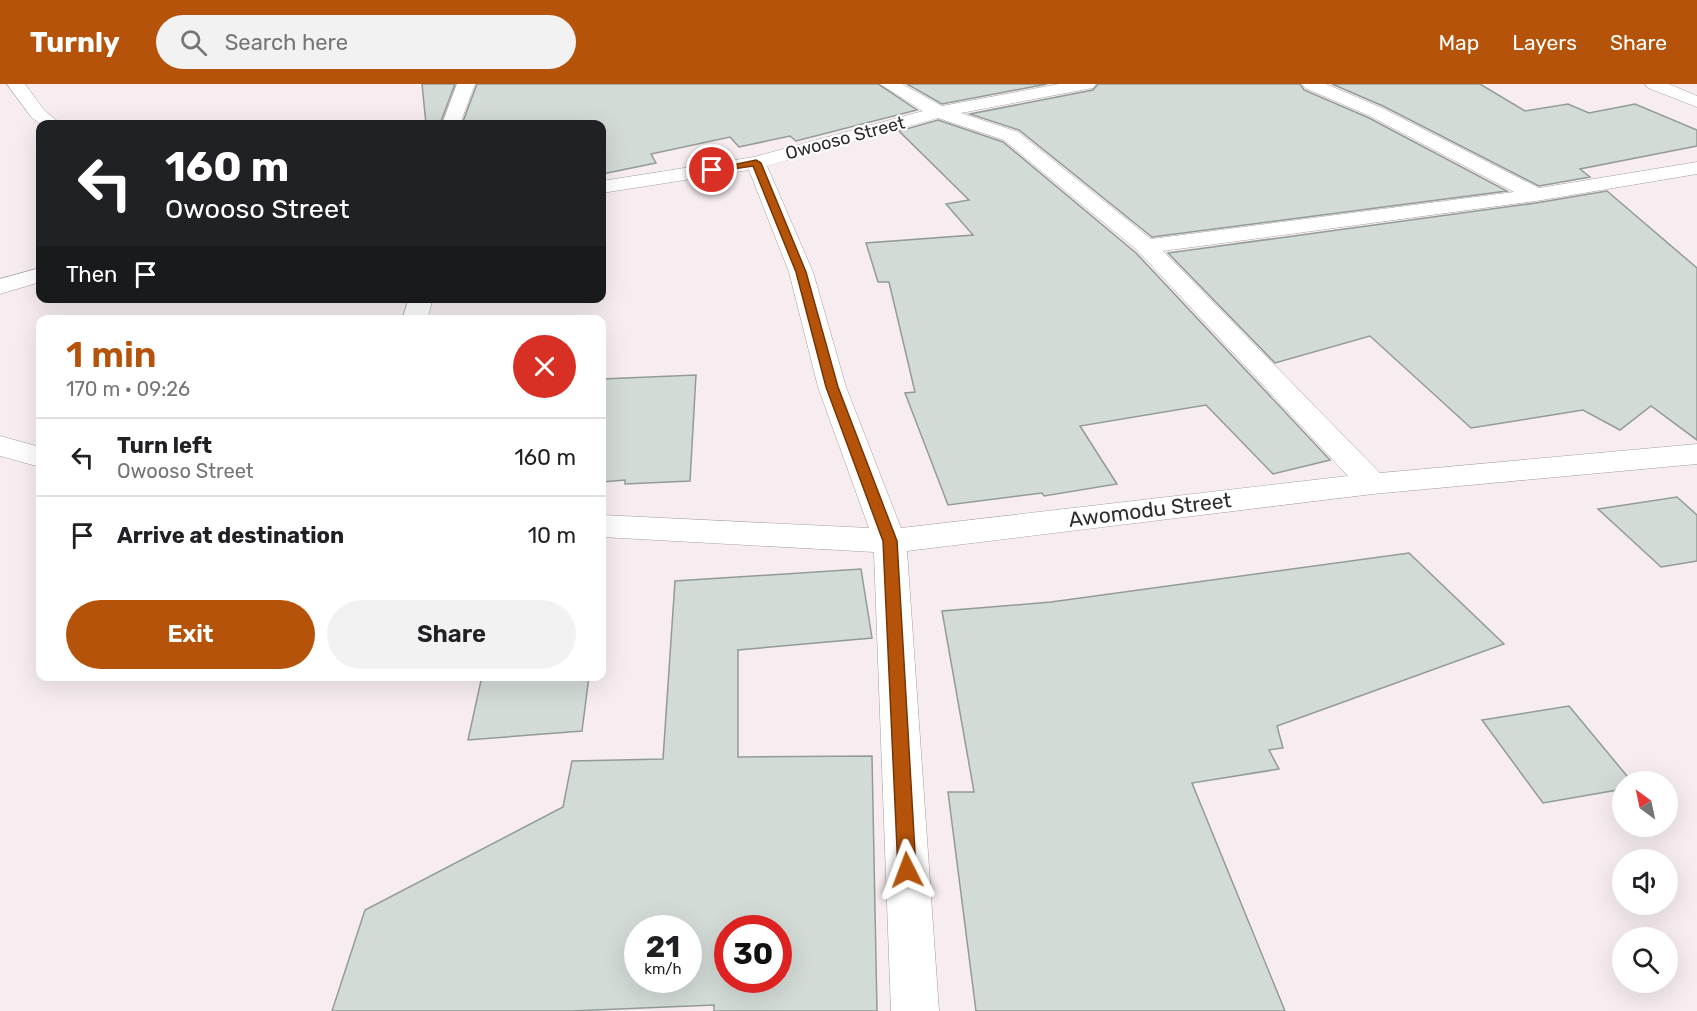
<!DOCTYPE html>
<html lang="en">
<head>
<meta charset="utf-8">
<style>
	body { margin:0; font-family:Rubik,sans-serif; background:#f2f2f2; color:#202124; height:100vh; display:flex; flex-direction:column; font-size:22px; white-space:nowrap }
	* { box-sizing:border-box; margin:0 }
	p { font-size:20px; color:#757577 }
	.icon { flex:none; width:33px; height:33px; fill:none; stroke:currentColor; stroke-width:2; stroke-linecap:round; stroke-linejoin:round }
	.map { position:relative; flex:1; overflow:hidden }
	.panel { position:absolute; left:36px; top:231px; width:570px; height:366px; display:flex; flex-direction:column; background:#fff; border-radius:12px; box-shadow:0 6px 24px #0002 }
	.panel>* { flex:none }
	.banner { position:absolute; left:36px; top:36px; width:570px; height:183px; border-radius:12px; box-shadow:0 6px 24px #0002; background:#202124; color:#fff; overflow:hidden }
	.needle { width:39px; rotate:327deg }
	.tools { position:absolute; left:1612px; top:687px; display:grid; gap:12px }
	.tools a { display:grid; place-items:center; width:66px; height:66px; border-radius:50%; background:#fff; box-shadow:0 6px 24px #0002; font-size:30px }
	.speed { position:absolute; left:624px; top:831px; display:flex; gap:12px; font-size:30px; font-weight:700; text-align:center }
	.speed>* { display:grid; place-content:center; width:78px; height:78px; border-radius:50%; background:#fff; box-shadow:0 6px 24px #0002; line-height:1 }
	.speed small { font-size:15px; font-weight:400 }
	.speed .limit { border:9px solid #d22; background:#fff; color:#111 }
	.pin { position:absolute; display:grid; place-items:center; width:51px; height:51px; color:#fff; margin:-26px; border:3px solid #fff; border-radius:50%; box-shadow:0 2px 6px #0007 }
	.me { position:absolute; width:66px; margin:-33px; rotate:357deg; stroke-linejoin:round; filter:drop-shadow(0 0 4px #0008) }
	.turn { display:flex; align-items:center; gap:21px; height:126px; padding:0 30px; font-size:27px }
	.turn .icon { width:78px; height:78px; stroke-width:2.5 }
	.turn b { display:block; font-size:42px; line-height:51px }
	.then { display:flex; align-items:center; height:57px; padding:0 30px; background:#0003; gap:12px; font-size:22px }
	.round { display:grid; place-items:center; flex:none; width:63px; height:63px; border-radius:32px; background:#f2f2f2 }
	.overview { display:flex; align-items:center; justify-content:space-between; height:102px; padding:0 30px }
	h1 { font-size:36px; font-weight:600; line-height:45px; color:#b45309 }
	.cta { display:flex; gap:12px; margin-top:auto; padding:12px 30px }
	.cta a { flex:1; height:69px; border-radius:36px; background:#b45309; color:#fff; font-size:24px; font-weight:600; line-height:69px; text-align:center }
	.cta a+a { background:#f2f2f2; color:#202124 }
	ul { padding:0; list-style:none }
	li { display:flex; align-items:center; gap:18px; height:78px; padding:0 30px; border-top:2px solid #e0e0e0 }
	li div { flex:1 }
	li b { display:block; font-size:22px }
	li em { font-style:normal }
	header { display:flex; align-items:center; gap:36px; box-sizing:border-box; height:84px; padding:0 30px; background:#b45309; color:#fff }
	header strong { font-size:28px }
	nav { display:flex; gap:33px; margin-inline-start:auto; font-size:21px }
	.search { width:420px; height:54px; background:#f2f2f2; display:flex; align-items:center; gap:15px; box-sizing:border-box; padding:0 21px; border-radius:33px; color:#757577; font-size:22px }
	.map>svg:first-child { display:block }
	.building { fill:#d3dbd7; stroke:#939b97; stroke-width:1.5; fill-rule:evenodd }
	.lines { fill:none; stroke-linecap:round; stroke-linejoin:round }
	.street-casing { stroke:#a59d9f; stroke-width:1 }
	.street { fill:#fff; fill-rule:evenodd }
	.route { fill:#b45309; stroke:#753606; stroke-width:1.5 }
	.labels { text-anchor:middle; stroke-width:4.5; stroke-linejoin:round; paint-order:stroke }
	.far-street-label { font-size:18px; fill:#302c2d; stroke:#fff }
	.street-label { font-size:21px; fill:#302c2d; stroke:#fff }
</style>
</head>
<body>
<header>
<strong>Turnly</strong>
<div class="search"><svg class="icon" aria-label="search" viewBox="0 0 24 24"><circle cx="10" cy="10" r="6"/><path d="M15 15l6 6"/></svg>Search here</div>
<nav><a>Map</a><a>Layers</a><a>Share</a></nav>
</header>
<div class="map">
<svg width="1697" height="927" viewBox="0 0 1697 927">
	<rect width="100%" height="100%" fill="#f7edf0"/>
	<path class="building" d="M 422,0 L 455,0 L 440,40 L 426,40 Z
		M 477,0 L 878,0 L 917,26 L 796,57 L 790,52 L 739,63 L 730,53 L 651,70 L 656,79 L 602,90 L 602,40 L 462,40 Z
		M 907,0 L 1047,0 L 942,20 Z
		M 1098,0 L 1300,0 L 1304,6 L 1369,34 L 1507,107 L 1152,153 L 1019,46 L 970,30 L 1093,6 Z
		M 1332,0 L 1480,0 L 1525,27 L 1568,20 L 1589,29 L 1635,20 L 1697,46 L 1697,62 L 1580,85 L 1590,93 L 1539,102 L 1383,22 Z
		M 938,36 L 1003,58 L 1136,169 L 1330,376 L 1273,390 L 1206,321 L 1080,342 L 1117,400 L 1044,412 L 1042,409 L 948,421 L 905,309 L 915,308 L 889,198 L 878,198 L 866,159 L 973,151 L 946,120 L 969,116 L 899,47 Z
		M 1607,107 L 1697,184 L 1697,356 L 1651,322 L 1620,346 L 1583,326 L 1471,344 L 1370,252 L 1275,279 L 1168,169 L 1536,119 Z
		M 696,291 L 690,397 L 625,400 L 625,396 L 602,398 L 602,295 Z
		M 1677,413 L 1697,431 L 1697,477 L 1661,483 L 1598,425 Z
		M 1409,469 L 1504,560 L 1277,642 L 1283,664 L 1269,666 L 1279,685 L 1192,699 L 1285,927 L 976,927 L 948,708 L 974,708 L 942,527 L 1051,518 Z
		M 861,485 L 872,554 L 738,566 L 738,673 L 872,672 L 877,927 L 714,927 L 714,921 L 571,927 L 332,927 L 365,826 L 563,723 L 572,677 L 663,675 L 675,497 ZM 638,844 L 688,844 L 688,896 L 638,896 ZM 728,844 L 778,844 L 778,896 L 728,896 Z
		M 482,592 L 589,592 L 582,647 L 468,656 Z
		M 1569,622 L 1632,698 L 1623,698 L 1623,705 L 1543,719 L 1482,636 Z"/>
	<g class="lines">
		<g class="street-casing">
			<path id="street" d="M 7,0 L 25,0 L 44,26 L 61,40 L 41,40 L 32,34 Z
				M 457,0 L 475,0 L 460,40 L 442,40 Z
				M 880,0 L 902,0 L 942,22 L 1059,0 L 1096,0 L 1093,4 L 1087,5 L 961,29 L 1018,48 L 1151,155 L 1514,108 L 1370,32 L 1305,4 L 1302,0 L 1326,0 L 1382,24 L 1539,104 L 1697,78 L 1697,90 L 1536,117 L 1163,167 L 1380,389 L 1697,360 L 1697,380 L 1373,410 L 907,467 L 939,927 L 891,927 L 874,468 L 602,453 L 602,431 L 869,444 L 818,303 L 789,188 L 749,86 L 602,109 L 602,97 L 754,73 L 923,27 ZM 938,34 L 1004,56 L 1138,167 L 1348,392 L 901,444 L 846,303 L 813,188 L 767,82 Z
				M 1645,0 L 1669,0 L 1697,12 L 1697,23 L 1648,4 Z
				M 40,184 L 40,198 L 0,210 L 0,195 Z
				M 409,214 L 433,214 L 427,236 L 402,236 Z
				M 0,352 L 40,363 L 40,383 L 0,372 Z"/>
		</g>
		<use href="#street" class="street"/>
	</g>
	<path class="route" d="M 756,76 L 761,79 L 806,188 L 838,303 L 897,457 L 916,786 L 914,792 L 907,795 L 901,792 L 898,786 L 883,457 L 826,303 L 796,188 L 753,82 L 712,88 L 708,86 Z"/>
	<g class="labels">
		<g class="far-street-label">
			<text transform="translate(845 54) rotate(-15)" y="6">Owooso Street</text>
		</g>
		<g class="street-label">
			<text transform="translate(1150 426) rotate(-7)" y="7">Awomodu Street</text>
		</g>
	</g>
</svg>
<div class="tools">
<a><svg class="needle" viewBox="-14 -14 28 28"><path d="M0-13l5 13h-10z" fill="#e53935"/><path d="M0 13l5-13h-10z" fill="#757577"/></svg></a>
<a><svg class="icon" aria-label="sound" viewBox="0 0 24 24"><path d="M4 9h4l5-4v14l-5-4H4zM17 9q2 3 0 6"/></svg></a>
<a><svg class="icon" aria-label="search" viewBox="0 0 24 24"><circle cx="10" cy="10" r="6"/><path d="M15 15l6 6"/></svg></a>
</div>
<div class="speed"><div>21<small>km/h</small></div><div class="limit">30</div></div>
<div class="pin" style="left:712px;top:86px;background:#d93025"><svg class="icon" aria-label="arrive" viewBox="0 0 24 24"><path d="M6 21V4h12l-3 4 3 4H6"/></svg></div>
<svg class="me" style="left:907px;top:786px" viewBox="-20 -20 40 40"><path d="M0-17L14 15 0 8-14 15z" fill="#b45309" stroke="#fff" stroke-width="4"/></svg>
<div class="banner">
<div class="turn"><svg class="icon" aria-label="left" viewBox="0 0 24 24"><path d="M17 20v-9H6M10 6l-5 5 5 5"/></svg><div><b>160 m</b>Owooso Street</div></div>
<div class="then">Then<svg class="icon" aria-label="arrive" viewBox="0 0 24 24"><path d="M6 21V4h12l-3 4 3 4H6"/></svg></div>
</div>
<section class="panel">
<div class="overview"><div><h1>1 min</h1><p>170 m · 09:26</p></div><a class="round" style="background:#d93025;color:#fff"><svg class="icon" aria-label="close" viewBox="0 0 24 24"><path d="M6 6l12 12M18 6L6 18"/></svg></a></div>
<ul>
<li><svg class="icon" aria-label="left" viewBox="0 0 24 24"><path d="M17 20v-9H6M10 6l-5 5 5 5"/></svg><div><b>Turn left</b><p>Owooso Street</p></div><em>160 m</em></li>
<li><svg class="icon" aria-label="arrive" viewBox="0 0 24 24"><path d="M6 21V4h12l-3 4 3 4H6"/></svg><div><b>Arrive at destination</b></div><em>10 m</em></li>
</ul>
<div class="cta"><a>Exit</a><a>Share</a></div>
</section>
</div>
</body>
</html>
